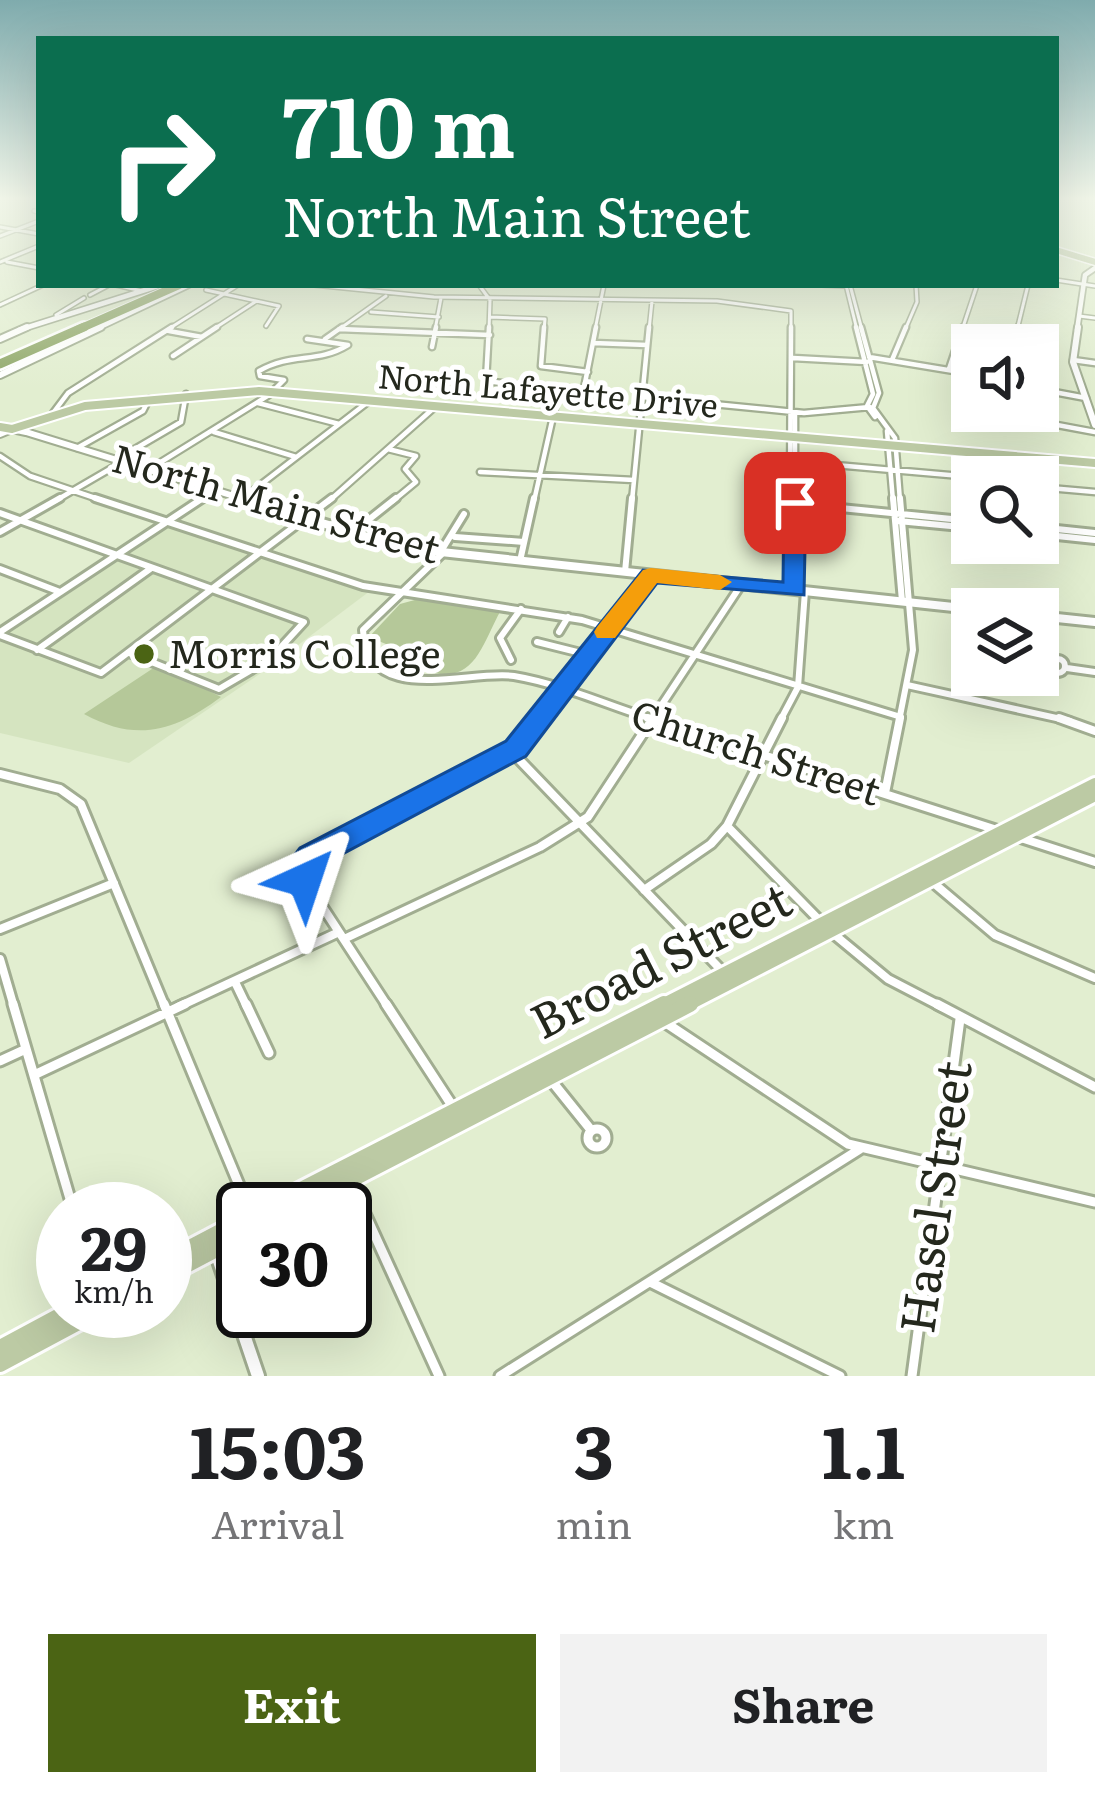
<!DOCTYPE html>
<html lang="en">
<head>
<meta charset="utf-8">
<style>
	body { margin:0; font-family:Literata,serif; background:#f2f2f2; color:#202124; height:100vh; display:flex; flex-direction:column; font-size:45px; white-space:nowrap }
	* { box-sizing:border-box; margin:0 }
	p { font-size:39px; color:#757577 }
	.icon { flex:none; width:66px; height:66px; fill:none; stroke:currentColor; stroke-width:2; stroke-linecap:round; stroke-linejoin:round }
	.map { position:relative; height:1376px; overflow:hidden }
	.side { display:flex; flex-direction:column; background:#fff; flex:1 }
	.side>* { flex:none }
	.top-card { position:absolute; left:36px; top:36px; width:1023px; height:252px; border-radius:0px; box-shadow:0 12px 48px #0002; background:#0b6e4f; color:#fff; overflow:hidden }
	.buttons { position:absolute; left:951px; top:324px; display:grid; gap:24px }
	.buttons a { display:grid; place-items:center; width:108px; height:108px; border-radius:0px; background:#fff; box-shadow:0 12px 48px #0002; font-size:60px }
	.speed { position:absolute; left:36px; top:1182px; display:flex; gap:24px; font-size:60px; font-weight:700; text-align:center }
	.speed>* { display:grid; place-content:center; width:156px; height:156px; border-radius:50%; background:#fff; box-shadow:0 12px 48px #0002; line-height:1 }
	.speed small { font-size:30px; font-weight:400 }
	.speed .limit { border:6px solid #111; border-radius:18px; background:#fff; color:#111 }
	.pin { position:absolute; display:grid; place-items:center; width:102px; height:102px; color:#fff; margin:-51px; border-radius:24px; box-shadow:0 6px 18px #0006 }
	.me { position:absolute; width:132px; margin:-66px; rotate:42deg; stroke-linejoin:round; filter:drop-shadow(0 0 9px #0008) }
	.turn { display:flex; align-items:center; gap:42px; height:252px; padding:0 48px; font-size:54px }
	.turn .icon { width:156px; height:156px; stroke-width:2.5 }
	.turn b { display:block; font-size:84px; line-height:102px }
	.eta { display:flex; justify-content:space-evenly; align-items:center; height:204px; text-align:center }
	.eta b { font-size:72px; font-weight:700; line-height:84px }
	.cta { display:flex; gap:24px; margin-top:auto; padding:24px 48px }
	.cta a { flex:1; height:138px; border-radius:0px; background:#4b6414; color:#fff; font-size:48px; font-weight:700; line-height:138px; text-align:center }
	.cta a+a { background:#f2f2f2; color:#202124 }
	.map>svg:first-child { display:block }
	.built { fill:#d5e4c0 }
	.green { fill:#b5c899 }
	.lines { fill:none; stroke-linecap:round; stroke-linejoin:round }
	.minor-far4-casing { stroke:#a1ad91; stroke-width:6 }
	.minor-far3-casing { stroke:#a1ad91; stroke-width:9 }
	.minor-far2-casing { stroke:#a1ad91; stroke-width:12 }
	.minor-far1-casing { stroke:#a1ad91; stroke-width:14 }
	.minor-casing { stroke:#a1ad91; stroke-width:15 }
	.tertiary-far2-casing { stroke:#a1ad91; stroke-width:8 }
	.tertiary-far1-casing { stroke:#a1ad91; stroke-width:10 }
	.tertiary-casing { stroke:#a1ad91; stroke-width:18 }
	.secondary-far1-casing { stroke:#a1ad91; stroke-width:10 }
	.secondary-casing { stroke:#a1ad91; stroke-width:14 }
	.primary-far3-casing { stroke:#fff; stroke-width:9 }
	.primary-far2-casing { stroke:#fff; stroke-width:12 }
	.primary-far1-casing { stroke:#fff; stroke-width:18 }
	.primary-casing { stroke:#fff; stroke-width:22 }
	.motorway-far1-casing { stroke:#fff; stroke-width:10 }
	.motorway-casing { stroke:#fff; stroke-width:14 }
	.minor-far4 { stroke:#fff; stroke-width:3 }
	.minor-far3 { stroke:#fff; stroke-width:4.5 }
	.minor-far2 { stroke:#fff; stroke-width:6 }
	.minor-far1 { stroke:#fff; stroke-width:8 }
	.minor { stroke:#fff; stroke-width:9 }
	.tertiary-far2 { stroke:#fff; stroke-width:4.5 }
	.tertiary-far1 { stroke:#fff; stroke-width:6 }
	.tertiary { stroke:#fff; stroke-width:12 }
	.secondary-far1 { stroke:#fff; stroke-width:6 }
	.secondary { stroke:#fff; stroke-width:8 }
	.primary-far3 { stroke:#bccaa4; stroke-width:6 }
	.primary-far2 { stroke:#bccaa4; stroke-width:8 }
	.primary-far1 { stroke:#bccaa4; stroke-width:12 }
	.primary { stroke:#bccaa4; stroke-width:16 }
	.motorway-far1 { stroke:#8fa768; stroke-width:8 }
	.motorway { stroke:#8fa768; stroke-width:9 }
	.route { fill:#1a73e8; stroke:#114b97; stroke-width:3 }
	.slow { fill:#f59e0b }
	.poi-dot { fill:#4b6414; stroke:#fff; stroke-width:4.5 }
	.labels { text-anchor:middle; stroke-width:10; stroke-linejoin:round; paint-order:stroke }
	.far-street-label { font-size:33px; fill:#24281d; stroke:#fff }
	.street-label { font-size:39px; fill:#24281d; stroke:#fff }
	.poi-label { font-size:39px; fill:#24281d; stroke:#fff; text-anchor:start }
	.near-street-label { font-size:48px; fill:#24281d; stroke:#fff }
</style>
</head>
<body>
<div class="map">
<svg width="1095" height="1376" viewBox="0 0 1095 1376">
	<rect width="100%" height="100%" fill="#e2eed0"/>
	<path class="built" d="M 168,524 L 370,591 L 261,673 L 129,763 L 0,733 L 0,634 Z"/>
	<path class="green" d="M 422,598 L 501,610 C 480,648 474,689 421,669 L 427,661 L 369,637 L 400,604 Z
		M 158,665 L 221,697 C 175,731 137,743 84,714 Z"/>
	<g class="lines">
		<g class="minor-far4-casing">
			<path id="minor-far4" d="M 34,211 L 39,212
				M 0,227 L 39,234
				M 0,236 L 39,221
				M 0,262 L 39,246
				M 7,262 L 39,268
				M 1056,280 L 1095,286
				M 116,285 L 142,291
				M 314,285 L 434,297 L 717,301 L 791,311 L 791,330
				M 479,285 L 490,300 L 489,330
				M 821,285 L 846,286
				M 846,285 L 857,330
				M 850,285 L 862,330
				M 206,290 L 279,306 L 266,326
				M 90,295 L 109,285
				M 0,305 L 43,285
				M 371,312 L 439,317
				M 56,315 L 84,298
				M 1079,316 L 1095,318
				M 490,317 L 545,319 L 544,330
				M 339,329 L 365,330
				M 167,330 L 238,285
				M 212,330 L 255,302
				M 338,330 L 386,296
				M 435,330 L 441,298
				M 595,330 L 604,285
				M 649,330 L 652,301
				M 905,330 L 917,302 L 916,285
				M 962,330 L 977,285
				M 1017,330 L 1028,285"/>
		</g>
		<g class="minor-far3-casing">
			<path id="minor-far3" d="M 489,327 L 486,381 L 574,392 L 584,388 L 596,327
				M 544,327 L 541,366 L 588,372
				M 856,327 L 873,394 L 867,406 L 875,417
				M 861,327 L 879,393 L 873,408 L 895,438 L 900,501
				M 339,329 L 490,335
				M 169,331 L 202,337
				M 325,339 L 342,327
				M 593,343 L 647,345
				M 1014,345 L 1018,327
				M 432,347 L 436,327
				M 173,356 L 217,327
				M 869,357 L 972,374
				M 793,358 L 867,362
				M 892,360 L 906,327
				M 1073,360 L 1095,363
				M 949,369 L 963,327
				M 1038,389 L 1086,398
				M 642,397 L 804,413 L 870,407
				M 258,403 L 339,424
				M 961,407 L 972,409
				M 982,411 L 1095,432
				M 53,413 L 68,393 L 172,327
				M 795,414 L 795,501
				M 887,431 L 893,501
				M 214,432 L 296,457
				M 77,448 L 143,411 L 149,399
				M 388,449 L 416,456 L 405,469 L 416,482 L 393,501
				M 989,453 L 994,477
				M 0,456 L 30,476 L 104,501
				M 116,460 L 181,422 L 186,394
				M 790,461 L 972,477
				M 148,470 L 269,395 L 284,380 L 260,376 L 259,371 C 292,352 317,364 348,345 L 307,339
				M 480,472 L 634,480
				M 1038,487 L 1095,492
				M 242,499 L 368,402
				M 55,501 L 122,462
				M 198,501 L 214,490
				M 329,501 L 435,407
				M 534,501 L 559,390
				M 632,501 L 649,327
				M 790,501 L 791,327"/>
		</g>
		<g class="minor-far2-casing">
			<path id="minor-far2" d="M 95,498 L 363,586 L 582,620 L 901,717
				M 795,498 L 795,590
				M 893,498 L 902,601
				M 790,503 L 972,521
				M 0,513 L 304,622 L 270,659 L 219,689 L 129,653
				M 898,521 L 972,528
				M 1038,527 L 1095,533
				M 0,532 L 60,498
				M 352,533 L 396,498
				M 1038,534 L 1095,540
				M 455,537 L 524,542
				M 440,553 L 464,514
				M 443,553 L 363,630 C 367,709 469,669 514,676 C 562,684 611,707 658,721
				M 520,561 L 534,498
				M 0,569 L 60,592
				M 625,572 L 632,498
				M 789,589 L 790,498
				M 0,632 L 203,498
				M 559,632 L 568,617
				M 0,635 L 101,673 L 332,498
				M 537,642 L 589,655
				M 37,650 L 150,569
				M1051 666a7 7 0 1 1 14 0a7 7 0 1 1-14 0Z
				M 511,660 L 500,638 L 521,609
				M 1067,668 L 1095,672
				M 907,685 L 1070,721
				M 537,721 L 651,575
				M 651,721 L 741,585
				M 780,721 L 798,687 L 805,591
				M 899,721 L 913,650 L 900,498"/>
		</g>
		<g class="minor-far1-casing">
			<path id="minor-far1" d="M 648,718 L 997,830
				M 1059,718 L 1095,731
				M 511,751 L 725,974
				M 0,774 L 60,789 L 81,804 L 165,1007
				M 885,793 L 900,718
				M 727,826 L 821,922
				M 1021,838 L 1095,862
				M 930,880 L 995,935 L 1095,978
				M 644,890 L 711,844 L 727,826 L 782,718
				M 0,929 L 114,883
				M 830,931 L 888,979 L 942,1007
				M 344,939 L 540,847 L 588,817 L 653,718
				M 0,959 L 14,1007
				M 235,982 L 247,1007
				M 178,1007 L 339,932
				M 388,1007 L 305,880 L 302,866 L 516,749 L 540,718"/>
		</g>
		<g class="minor-casing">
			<path id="minor" d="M 13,1004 L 73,1209
				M 164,1004 L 249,1209
				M 246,1004 L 269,1053
				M 386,1004 L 453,1107
				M 937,1004 L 1095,1087
				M 663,1021 L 848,1144 L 1095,1202
				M 0,1061 L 26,1049
				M 34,1075 L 185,1004
				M 550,1079 L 591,1130
				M588 1138a9 9 0 1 1 18 0a9 9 0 1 1-18 0Z
				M 351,1183 L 439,1376
				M 650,1282 L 840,1376
				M 500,1376 L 860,1149
				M 912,1376 L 960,1019"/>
		</g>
		<g class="tertiary-far2-casing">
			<path id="tertiary-far2" d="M 19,330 L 161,285
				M 94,330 L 189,285
				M 1077,330 L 1085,275 L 1095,268"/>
		</g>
		<g class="tertiary-far1-casing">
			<path id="tertiary-far1" d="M 1078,327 L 1073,362 L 1095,425
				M 0,339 L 27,327
				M 0,375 L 101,327"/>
		</g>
		<g class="tertiary-casing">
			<path id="tertiary" d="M 216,1252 L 258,1376"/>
		</g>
		<g class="secondary-far1-casing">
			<path id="secondary-far1" d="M 0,434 L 12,429 L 26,432 L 250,501"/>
		</g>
		<g class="secondary-casing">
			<path id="secondary" d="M 240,498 L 404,548 L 972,609
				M 1038,616 L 1095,622"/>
		</g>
		<g class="primary-far3-casing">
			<path id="primary-far3" d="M 1056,250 L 1095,262"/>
		</g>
		<g class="primary-far2-casing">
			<path id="primary-far2" d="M 0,427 L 12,429 L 85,406 L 259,391 L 1095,463"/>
		</g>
		<g class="primary-far1-casing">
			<path id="primary-far1" d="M 658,1007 L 1095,784
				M 684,1007 L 1095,795"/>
		</g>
		<g class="primary-casing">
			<path id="primary" d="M 264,1209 L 664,1004
				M 294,1209 L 690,1004
				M 165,1261 L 243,1220
				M 165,1276 L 243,1235
				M 0,1348 L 69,1311
				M 0,1364 L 99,1311"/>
		</g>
		<g class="motorway-far1-casing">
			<path id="motorway-far1" d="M 77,330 L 179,285"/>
		</g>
		<g class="motorway-casing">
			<path id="motorway" d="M 0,364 L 84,327"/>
		</g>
		<use href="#minor-far4" class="minor-far4"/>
		<use href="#minor-far3" class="minor-far3"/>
		<use href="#minor-far2" class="minor-far2"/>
		<use href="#minor-far1" class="minor-far1"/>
		<use href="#minor" class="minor"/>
		<use href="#tertiary-far2" class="tertiary-far2"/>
		<use href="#tertiary-far1" class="tertiary-far1"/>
		<use href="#tertiary" class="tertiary"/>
		<use href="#secondary-far1" class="secondary-far1"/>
		<use href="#secondary" class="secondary"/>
		<use href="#primary-far3" class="primary-far3"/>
		<use href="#primary-far2" class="primary-far2"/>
		<use href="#primary-far1" class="primary-far1"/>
		<use href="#primary" class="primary"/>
		<use href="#motorway-far1" class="motorway-far1"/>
		<use href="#motorway" class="motorway"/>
	</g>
	<linearGradient id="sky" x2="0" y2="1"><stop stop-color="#7fabad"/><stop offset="0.51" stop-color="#f2f7ea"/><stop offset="1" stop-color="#f2f7ea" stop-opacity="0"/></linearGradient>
	<rect width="1095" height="389" fill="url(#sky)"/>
	<path class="route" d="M 795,497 L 806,503 L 804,595 L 657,583 L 526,756 L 322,865 L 317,889 L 305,893 L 293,889 L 286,866 L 300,848 L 506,741 L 643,570 L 783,582 L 784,503 Z"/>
	<path class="slow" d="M 651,568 L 720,575 L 732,582 L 720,590 L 657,583 L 615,638 L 597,638 L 594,632 L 597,627 L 643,570 Z"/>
	<circle class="poi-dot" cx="144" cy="654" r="12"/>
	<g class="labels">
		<g class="far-street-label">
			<text transform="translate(548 391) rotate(5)" y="12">North Lafayette Drive</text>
		</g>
		<g class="street-label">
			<text transform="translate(276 504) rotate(16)" y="14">North Main Street</text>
			<text transform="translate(756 753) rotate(18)" y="14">Church Street</text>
		</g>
		<g class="poi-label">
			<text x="168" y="668">Morris College</text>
		</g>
		<g class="near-street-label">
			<text transform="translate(661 961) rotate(-27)" y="17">Broad Street</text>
			<text transform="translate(936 1197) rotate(-82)" y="17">Hasel Street</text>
		</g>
	</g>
</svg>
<div class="buttons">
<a><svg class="icon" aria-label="sound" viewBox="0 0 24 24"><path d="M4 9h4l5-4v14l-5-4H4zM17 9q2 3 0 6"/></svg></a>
<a><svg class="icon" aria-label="search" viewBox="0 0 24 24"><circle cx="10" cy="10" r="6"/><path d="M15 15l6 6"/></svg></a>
<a><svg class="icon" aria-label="layers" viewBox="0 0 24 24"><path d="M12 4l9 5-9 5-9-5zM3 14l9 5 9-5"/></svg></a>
</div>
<div class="speed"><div>29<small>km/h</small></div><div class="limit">30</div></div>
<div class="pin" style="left:795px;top:503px;background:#d93025"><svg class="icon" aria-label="arrive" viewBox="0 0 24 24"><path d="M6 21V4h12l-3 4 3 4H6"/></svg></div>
<svg class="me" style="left:305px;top:880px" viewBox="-20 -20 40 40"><path d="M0-17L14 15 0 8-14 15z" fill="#1a73e8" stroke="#fff" stroke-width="4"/></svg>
<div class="top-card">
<div class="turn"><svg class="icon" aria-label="right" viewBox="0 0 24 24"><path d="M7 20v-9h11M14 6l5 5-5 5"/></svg><div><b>710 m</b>North Main Street</div></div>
</div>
</div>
<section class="side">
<div class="eta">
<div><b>15:03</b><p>Arrival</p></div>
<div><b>3</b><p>min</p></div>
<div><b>1.1</b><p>km</p></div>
</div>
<div class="cta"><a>Exit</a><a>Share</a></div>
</section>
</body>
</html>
